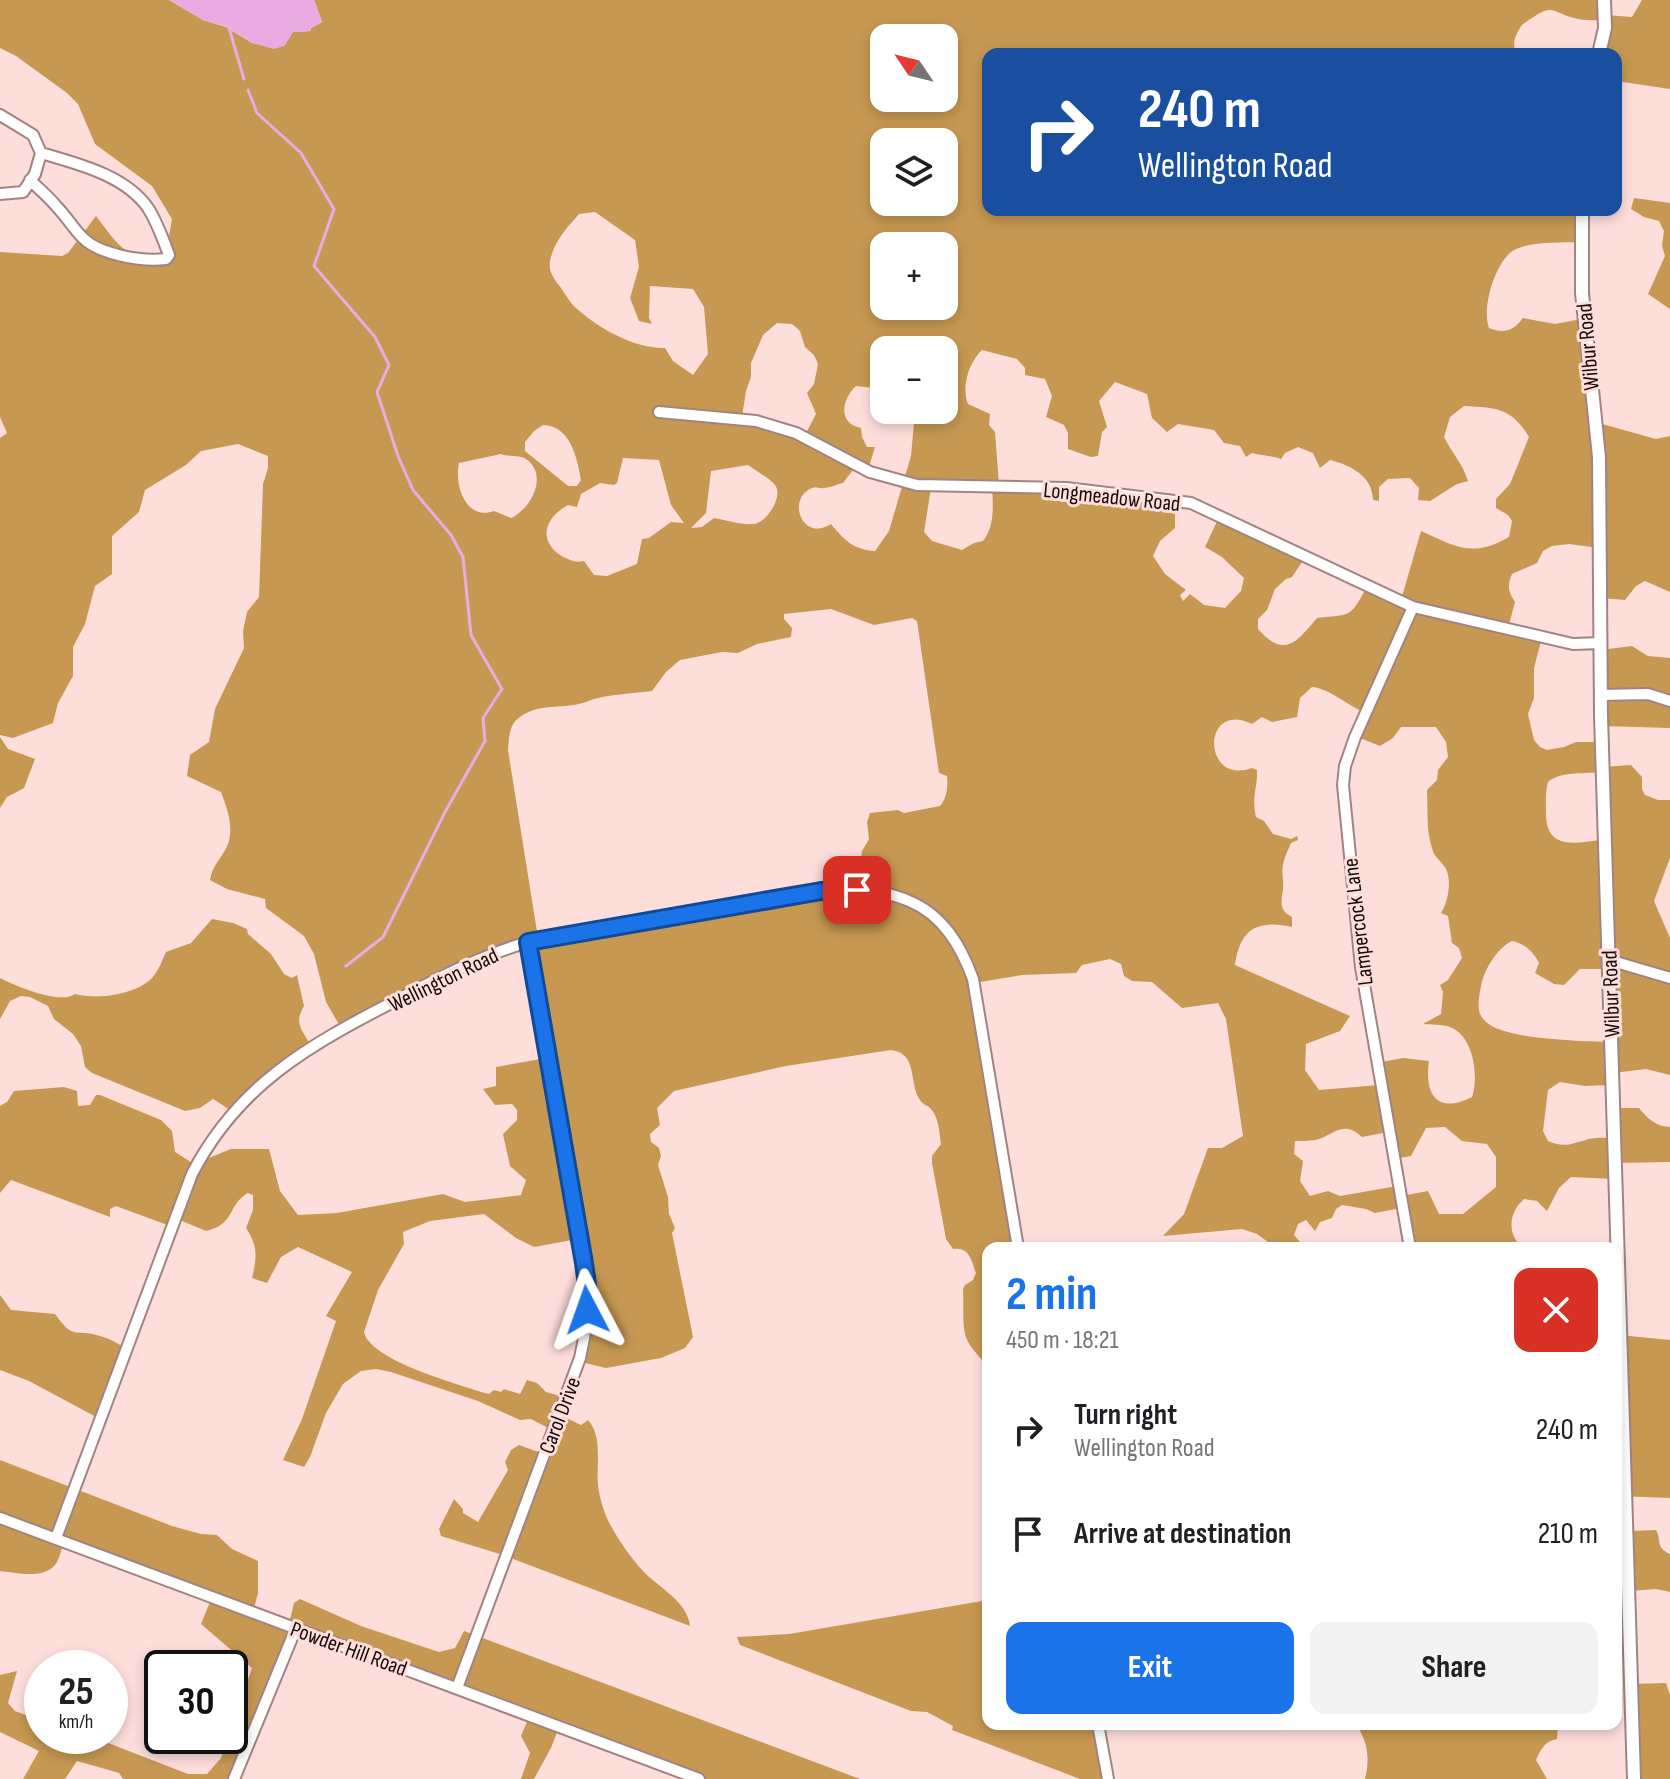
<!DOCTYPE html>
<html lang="en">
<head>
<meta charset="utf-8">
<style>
	body { margin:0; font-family:"Sofia Sans Condensed",sans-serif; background:#f2f2f2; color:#202124; height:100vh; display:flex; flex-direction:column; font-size:30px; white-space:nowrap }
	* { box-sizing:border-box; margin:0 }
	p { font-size:26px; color:#757577 }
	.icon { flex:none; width:44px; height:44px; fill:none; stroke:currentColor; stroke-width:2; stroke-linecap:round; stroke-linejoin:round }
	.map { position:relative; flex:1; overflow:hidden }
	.panel { position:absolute; left:982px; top:1242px; width:640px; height:488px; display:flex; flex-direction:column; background:#fff; border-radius:16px; box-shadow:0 4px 12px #0003 }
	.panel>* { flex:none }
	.hud { position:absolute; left:982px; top:48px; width:640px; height:168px; border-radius:16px; box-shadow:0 4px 12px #0003; background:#1a4fa0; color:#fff; overflow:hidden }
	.needle { width:52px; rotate:305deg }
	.fabs { position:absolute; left:870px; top:24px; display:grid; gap:16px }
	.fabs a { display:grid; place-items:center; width:88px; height:88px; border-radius:16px; background:#fff; box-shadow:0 4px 12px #0003; font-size:40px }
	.speed { position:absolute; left:24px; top:1650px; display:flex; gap:16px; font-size:40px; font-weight:700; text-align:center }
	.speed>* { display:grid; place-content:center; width:104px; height:104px; border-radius:50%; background:#fff; box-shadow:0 4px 12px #0003; line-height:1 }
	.speed small { font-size:20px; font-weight:400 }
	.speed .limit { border:4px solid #111; border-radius:12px; background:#fff; color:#111 }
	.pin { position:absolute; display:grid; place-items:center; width:68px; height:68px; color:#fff; margin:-34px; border-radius:16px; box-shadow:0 4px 12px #0006 }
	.me { position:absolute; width:88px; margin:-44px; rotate:356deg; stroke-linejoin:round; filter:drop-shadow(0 0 6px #0008) }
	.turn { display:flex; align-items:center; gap:28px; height:168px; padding:0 24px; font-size:36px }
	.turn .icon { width:104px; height:104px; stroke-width:2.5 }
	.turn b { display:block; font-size:56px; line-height:68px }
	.round { display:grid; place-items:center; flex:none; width:84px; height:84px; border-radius:16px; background:#f2f2f2 }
	.head { display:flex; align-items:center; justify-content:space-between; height:136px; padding:0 24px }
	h1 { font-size:48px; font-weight:700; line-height:60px; color:#1a73e8 }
	.primary-button { display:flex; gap:16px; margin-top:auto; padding:16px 24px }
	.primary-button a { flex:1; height:92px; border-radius:16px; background:#1a73e8; color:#fff; font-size:32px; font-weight:700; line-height:92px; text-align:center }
	.primary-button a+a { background:#f2f2f2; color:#202124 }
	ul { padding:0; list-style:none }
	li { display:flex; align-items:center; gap:24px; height:104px; padding:0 24px }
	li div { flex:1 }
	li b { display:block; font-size:30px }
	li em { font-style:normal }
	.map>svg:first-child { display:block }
	.forest { fill:#c69852; fill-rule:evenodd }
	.water { fill:#eaabe3 }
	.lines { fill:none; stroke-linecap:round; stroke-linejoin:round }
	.stream { stroke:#eaabe3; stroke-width:3 }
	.minor-casing { stroke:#a18481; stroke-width:14 }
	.tertiary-casing { stroke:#a18481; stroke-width:16 }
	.minor { stroke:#fff; stroke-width:10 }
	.tertiary { stroke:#fff; stroke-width:12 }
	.route-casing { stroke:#114b97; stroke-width:20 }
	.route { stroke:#1a73e8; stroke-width:14 }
	.labels { text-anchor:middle; stroke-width:6; stroke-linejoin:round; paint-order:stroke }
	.street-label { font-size:22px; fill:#140a09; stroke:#fededb }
</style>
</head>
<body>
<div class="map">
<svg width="1670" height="1779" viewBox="0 0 1670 1779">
	<rect width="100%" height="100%" fill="#fededb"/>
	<path class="forest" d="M 0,0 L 169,0 L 203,20 L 226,27 L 252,43 L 284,46 L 293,32 L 311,31 L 311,28 L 322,22 L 314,0 L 1602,0 L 1606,15 L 1632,17 L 1642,0 L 1670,0 L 1670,89 L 1616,81 L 1616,54 L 1598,54 L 1604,20 C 1596,20 1586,21 1578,19 C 1547,12 1556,0 1522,25 C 1515,35 1512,42 1516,54 L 988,54 L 988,210 L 1581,210 L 1580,242 C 1559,243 1535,241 1516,249 C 1496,258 1481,308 1489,328 C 1504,334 1513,331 1523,318 L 1555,324 L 1581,319 L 1595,422 L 1656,439 L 1670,436 L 1670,592 L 1645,581 L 1636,586 L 1625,600 L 1602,598 L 1599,548 L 1569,544 L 1552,546 L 1543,551 L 1537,563 L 1512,574 C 1507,586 1508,591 1515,602 L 1507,632 L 1541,641 L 1534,668 L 1534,698 L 1528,714 L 1534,740 L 1540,747 L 1547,750 L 1564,747 L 1576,742 L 1599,742 L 1603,767 L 1631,765 L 1642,777 L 1642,789 L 1645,795 L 1658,800 L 1670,800 L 1670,858 L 1654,901 L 1670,938 L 1670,1075 L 1646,1069 L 1613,1073 L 1608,1085 L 1585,1086 L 1560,1082 L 1548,1090 L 1543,1131 L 1548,1141 C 1565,1148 1570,1144 1586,1140 C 1594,1137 1604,1138 1613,1138 L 1613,1108 L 1639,1108 C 1647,1118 1657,1127 1670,1127 L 1670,1162 L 1616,1163 L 1613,1179 L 1571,1177 L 1559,1188 L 1547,1211 L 1537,1201 L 1524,1199 C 1509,1212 1506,1234 1523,1248 L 1396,1248 L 1408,1245 L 1401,1208 L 1375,1213 L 1366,1209 L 1342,1205 L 1336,1209 L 1332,1218 L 1320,1222 L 1315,1231 L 1306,1220 L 1298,1224 L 1294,1235 L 1305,1248 L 1276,1248 L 1257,1234 L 1242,1229 L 1163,1236 L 1184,1214 L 1208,1148 L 1222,1148 L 1243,1136 L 1226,1019 L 1218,1003 L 1182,1008 L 1152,982 L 1132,981 L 1124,976 L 1121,964 L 1110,959 L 1082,965 L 1076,973 L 1022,975 L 974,983 L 1017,1248 L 988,1248 L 988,1372 C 984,1357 969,1350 965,1334 C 962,1321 964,1304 963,1289 L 965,1285 L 973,1280 L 976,1273 C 971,1260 970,1247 953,1249 L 946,1239 L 932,1163 L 932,1156 L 941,1144 C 939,1131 939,1117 930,1108 C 927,1105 922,1104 920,1100 C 908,1083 919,1054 891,1050 L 786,1066 L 674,1091 L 657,1108 L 660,1125 L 650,1134 L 651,1142 L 659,1148 L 661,1156 L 658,1165 L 668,1197 L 669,1214 L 675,1228 L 672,1233 L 693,1337 L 685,1348 L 661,1358 L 606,1368 L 581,1362 L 586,1324 L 578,1239 L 534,1247 L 516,1238 L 484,1214 L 430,1221 L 403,1232 L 404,1244 L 378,1290 L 364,1332 C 370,1360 455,1383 481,1392 L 489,1394 L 494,1390 L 501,1392 L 504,1389 L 520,1394 L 527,1380 L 537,1383 L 546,1392 L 564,1397 L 560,1415 L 581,1425 L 588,1420 C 603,1437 596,1464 598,1485 C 599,1497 605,1516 611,1526 C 619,1541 632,1559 643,1571 C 658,1587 688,1602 690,1626 L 503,1555 L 441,1536 L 439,1529 L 454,1499 L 463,1509 L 463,1513 L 478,1522 L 508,1470 L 505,1462 L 511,1450 L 519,1445 L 541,1453 L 552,1430 L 531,1419 L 520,1420 L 478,1401 L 391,1372 L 376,1369 L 361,1371 L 343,1384 L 326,1413 L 310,1457 L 304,1467 L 283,1460 L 302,1419 L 336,1321 L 326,1316 L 352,1272 L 298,1247 L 281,1257 L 267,1283 L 252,1278 C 257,1257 258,1246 246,1228 L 253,1210 L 253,1195 L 248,1193 C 227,1205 236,1224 206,1231 L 175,1218 L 170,1226 L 116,1206 L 110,1209 L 110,1217 L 11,1180 L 0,1193 L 0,1106 L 7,1102 L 14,1091 L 64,1087 L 77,1091 L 78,1106 L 90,1105 L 96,1095 L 100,1095 L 161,1120 L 172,1131 L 175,1152 L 194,1164 L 231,1149 L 269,1149 L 280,1191 L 298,1215 L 337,1213 L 443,1194 L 465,1202 L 521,1195 L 526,1180 L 510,1166 L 503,1134 L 517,1120 L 517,1110 L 512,1104 L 495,1105 L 483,1089 L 496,1086 L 496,1067 L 546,1058 L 526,943 L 341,1028 L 326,1002 L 314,954 L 304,936 L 266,908 L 265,899 L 227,889 L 210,880 C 212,865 223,857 228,844 C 234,827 227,808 221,792 L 187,776 L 190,755 L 209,742 L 215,709 L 244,648 L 243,631 L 247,612 L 259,597 L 263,484 L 268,468 L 268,456 L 238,444 L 201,451 L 186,465 L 145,490 L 139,512 L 112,536 L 112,574 L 95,586 L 85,624 L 73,647 L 73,676 L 58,703 L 53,723 L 13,738 L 0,735 L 0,438 L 7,433 L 0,417 L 0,252 L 62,256 L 68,253 L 96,216 C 111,236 124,257 150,260 L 167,248 L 172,219 L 152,186 L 95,144 L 78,104 L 67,93 L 16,56 L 0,48 ZM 884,38 L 944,38 L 944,98 L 884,98 ZM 884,142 L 944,142 L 944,202 L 884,202 ZM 595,212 L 635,240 L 639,267 L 630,298 L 639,321 L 652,324 L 649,318 L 650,286 L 693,289 L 704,307 L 708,354 L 693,375 L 673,361 L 665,348 C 635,349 598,328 576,308 C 570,303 566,295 561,288 C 555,280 548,272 550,261 C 554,241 567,228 579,214 ZM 884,246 L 944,246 L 944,306 L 884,306 ZM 777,323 L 792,324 L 800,331 L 805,347 L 814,355 L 818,364 L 814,384 L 807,393 L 816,414 L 804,437 L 742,417 L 746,391 L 751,377 L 751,363 L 763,335 ZM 884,350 L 944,350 L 944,410 L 908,410 L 914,423 L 911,456 L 889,531 L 875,551 C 854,550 844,540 831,524 C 802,543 786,498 812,488 C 817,486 818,489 824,488 C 830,488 837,484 843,483 L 856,466 L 868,470 L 875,447 L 867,447 L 862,437 L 861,428 C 837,423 842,399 856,386 L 884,389 ZM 982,350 L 1017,359 L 1025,368 L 1025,375 L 1045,379 L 1052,396 L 1046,417 L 1064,425 L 1068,433 L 1068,449 L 1091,457 L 1098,456 L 1102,432 L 1107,427 L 1099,401 L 1115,382 L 1147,394 L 1152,418 L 1167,432 L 1178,424 L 1214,430 L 1224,443 L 1240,446 L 1246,457 L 1252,453 C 1262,456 1270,455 1281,459 L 1285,453 L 1298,447 L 1313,453 L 1320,468 L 1330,460 C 1351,465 1373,477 1373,500 L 1379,501 L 1379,487 L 1388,479 L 1410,478 L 1419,488 L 1418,500 L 1430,501 L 1457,484 L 1468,481 C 1463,464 1452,453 1444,437 L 1450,417 L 1464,406 C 1496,408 1511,407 1529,437 L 1510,484 L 1496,499 L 1496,508 L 1508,515 L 1512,521 L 1509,537 C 1473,558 1456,547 1421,531 L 1401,600 L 1366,588 C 1350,619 1350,614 1317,618 C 1297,642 1284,659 1258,629 L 1258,619 L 1267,610 L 1275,589 L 1286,579 L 1292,577 L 1304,559 L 1220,515 L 1205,547 L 1222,557 L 1244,578 L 1241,591 L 1225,608 L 1204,605 L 1190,594 L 1183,601 L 1180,595 L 1186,590 L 1165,574 L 1153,556 L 1160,541 L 1175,528 L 1175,503 L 999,485 L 995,432 L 989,425 L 990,414 L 968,404 C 961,387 969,362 982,350 ZM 543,425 C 571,426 577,458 581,480 L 577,486 L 568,486 L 525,451 L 525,442 L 534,431 ZM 501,454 C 509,457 520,455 526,459 C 549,475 531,509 511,518 L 494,511 C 466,521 454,486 459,463 ZM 623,458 L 659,460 L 671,505 L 684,523 L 671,522 L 649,538 L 642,539 L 637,564 L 607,576 L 594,575 L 584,561 C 575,563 569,560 560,555 C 537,539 546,517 568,505 L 577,507 L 581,494 L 600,483 L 614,485 L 617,483 ZM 748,465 C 756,471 768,477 775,485 C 784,496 766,524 753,524 C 741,525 726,520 714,518 L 702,527 L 691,528 L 706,513 L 711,471 ZM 992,486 C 993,505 995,526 983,541 L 974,543 L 962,550 L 932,541 L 924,532 L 931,488 ZM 831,609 L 874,625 L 912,618 L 917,621 L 939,773 L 947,776 C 948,787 947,798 940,806 L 904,813 L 898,810 L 870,813 L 867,822 L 869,839 L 862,851 L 859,887 L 538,938 L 508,750 C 509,738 509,724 520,717 C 540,702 564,710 586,702 C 605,694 630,694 652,691 L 666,672 L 680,660 L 722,652 L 738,653 L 757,644 L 791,637 L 792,628 L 784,619 L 784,614 ZM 1312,687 C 1331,689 1346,705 1364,712 L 1355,736 L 1380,746 L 1393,738 L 1401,727 L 1436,727 L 1446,742 L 1448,757 L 1438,770 L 1437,780 L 1427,790 C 1428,808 1426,831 1432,848 C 1434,858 1442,861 1446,869 C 1452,881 1448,903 1441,913 L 1448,916 L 1452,943 L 1459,948 L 1462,958 L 1448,980 L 1440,985 L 1443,992 L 1441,1014 L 1423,1024 C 1431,1025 1442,1024 1450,1027 C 1474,1036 1479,1077 1472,1097 C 1437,1115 1424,1094 1429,1061 L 1403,1058 L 1376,1063 L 1379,1085 L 1319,1090 L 1305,1070 L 1306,1044 L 1340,1031 L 1350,1016 L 1235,965 C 1240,930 1256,919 1292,927 L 1292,917 C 1274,908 1285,896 1283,881 C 1281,865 1284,859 1291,843 L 1298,840 L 1297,836 L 1291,839 L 1273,834 L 1264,821 L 1256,817 C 1251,795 1258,788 1257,770 L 1252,768 C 1201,786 1202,699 1252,724 L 1262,717 L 1272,722 L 1297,717 L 1300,698 ZM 1602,772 L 1601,840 C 1575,843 1547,850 1546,815 C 1546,804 1545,793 1548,782 C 1560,771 1585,774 1602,772 ZM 1512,941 C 1525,944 1533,951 1539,963 L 1535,973 L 1554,984 L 1564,985 L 1580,969 L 1608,969 L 1607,1042 C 1581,1041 1503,1040 1485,1021 C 1475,1011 1479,999 1481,986 C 1484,970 1497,948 1512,941 ZM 1445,1127 L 1462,1141 L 1487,1144 L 1496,1157 L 1496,1187 L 1463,1214 L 1439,1214 L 1428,1191 L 1401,1196 L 1397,1186 L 1340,1196 L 1328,1191 L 1310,1196 L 1300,1181 L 1303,1161 L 1294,1154 L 1295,1141 C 1301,1141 1308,1141 1315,1140 C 1332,1137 1342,1118 1362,1137 L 1388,1132 L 1394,1159 L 1411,1156 L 1426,1128 Z
		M 1634,198 L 1670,203 L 1670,309 L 1648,294 L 1665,256 L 1662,246 L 1664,231 L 1659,221 L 1644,217 L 1631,209 Z
		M 1632,646 L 1648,656 L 1670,658 L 1670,728 L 1602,726 L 1600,650 Z
		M 0,737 L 8,749 L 35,759 L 24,788 L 7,797 L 0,808 Z
		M 212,919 L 233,923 L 247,929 L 248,934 L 271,954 L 284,974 L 292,978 L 297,975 L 304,1006 C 293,1025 303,1029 311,1047 L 230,1110 L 213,1099 L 200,1108 L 185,1111 L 92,1073 L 85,1067 L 81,1046 L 73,1034 L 54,1019 L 48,1006 L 30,997 L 21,996 L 10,1001 L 0,1019 L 0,978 C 16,986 60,1005 75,994 C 96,1000 133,995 150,980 C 157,974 162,961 166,952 L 191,943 Z
		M 0,1295 L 11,1310 L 55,1314 C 74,1341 74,1328 100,1336 C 108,1338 117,1343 124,1347 L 98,1418 L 29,1381 L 0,1370 Z
		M 1619,1335 L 1670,1340 L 1670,1498 L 1616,1496 L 1616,1440 L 1621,1435 Z
		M 0,1460 L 172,1526 L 201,1534 L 217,1535 L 232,1549 L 258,1561 L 258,1593 L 253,1612 L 289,1624 L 294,1603 L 300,1599 L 361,1626 L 439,1652 L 455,1648 L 464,1631 L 860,1779 L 698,1779 L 559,1727 L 551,1748 L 534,1779 L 521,1779 L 530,1753 L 521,1736 L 529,1717 L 298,1629 L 240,1777 L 243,1779 L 123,1779 L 119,1773 L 77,1761 L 65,1779 L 23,1779 L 39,1751 L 0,1732 L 0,1675 L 17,1671 L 8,1703 L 15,1711 L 42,1721 L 42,1736 L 90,1736 L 188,1774 L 207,1774 L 221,1758 L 252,1668 L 201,1624 L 212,1597 L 64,1542 C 62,1548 60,1556 57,1562 C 47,1580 17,1573 0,1571 Z
		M 1656,1530 C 1662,1541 1655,1547 1670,1554 L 1670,1592 L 1656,1589 L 1630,1591 L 1625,1595 L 1616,1596 L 1616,1537 L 1627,1536 L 1631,1531 Z
		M 988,1600 L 988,1724 L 1098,1724 L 1107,1779 L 1080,1779 L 952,1730 L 953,1726 L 927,1712 L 911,1711 L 740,1645 L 737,1637 L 789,1634 Z
		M 1666,1683 L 1670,1695 L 1670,1779 L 1633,1779 L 1632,1684 Z
		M 1356,1724 L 1557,1724 L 1558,1725 L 1557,1739 C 1545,1741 1541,1749 1536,1760 L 1547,1779 L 1365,1779 C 1370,1759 1368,1742 1356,1724 Z"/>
	<path class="water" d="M 169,0 L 314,0 L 322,22 L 311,28 L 311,31 L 293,32 L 284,46 L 274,49 L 252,43 L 227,27 L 203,20 Z"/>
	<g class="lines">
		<path class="stream" d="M 229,28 L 244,79
			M 248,90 L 257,113 L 301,153 L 334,209 L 314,266 L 375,337 L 389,365 L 377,392 L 398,456 L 413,490 L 451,535 L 463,557 L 471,635 L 502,689 L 483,718 L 485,741 L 445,812 L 383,937 L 346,966"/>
		<g class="minor-casing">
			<path id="minor" d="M 0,115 L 33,135 L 41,153 L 35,174 L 23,192 L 0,194
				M 30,180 C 39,189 49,197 57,207 C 66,216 73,228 82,237 C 99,255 143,262 166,259 L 169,255 C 163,239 157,222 148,208 C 125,175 78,164 41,153
				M 659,412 L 756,421 L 796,433 L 870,472 L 917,485 L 1066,488 L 1191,503 L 1413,607 L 1573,644 L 1600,643
				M 1601,695 L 1648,694 L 1670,701
				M 1609,960 L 1670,978
				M 1410,1248 L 1361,967 L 1343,785 L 1345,766 L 1355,737 L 1413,607
				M 0,1518 L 699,1779
				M 56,1538 L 192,1174 C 238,1085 308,1046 393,1002 C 438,978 480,956 528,942 C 589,932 649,921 710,911 C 772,900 848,874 909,901 C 943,915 961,946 973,979 L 1018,1248
				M 457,1688 L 580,1358 L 586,1328 L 588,1292 L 584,1263 L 528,942
				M 1098,1724 L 1108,1779
				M 234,1779 L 296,1628"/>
		</g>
		<g class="tertiary-casing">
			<path id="tertiary" d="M 1599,54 L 1605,28 L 1604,0
				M 1582,210 L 1582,293 L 1599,457 L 1601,716 L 1634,1779"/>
		</g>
		<use href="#minor" class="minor"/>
		<use href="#tertiary" class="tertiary"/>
	</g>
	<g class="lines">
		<g class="route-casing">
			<path id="route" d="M 587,1310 L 588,1292 L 584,1263 L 528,942 L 821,891 L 857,890"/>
		</g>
		<use href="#route" class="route"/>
	</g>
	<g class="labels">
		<g class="street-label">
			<text transform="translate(1587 347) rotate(-95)" y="8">Wilbur Road</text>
			<text transform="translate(1112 496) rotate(6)" y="8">Longmeadow Road</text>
			<text transform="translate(1357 922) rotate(-97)" y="8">Lampercock Lane</text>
			<text transform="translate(443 979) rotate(-26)" y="8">Wellington Road</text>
			<text transform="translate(1610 994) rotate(-92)" y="8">Wilbur Road</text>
			<text transform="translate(559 1415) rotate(-69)" y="8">Carol Drive</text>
			<text transform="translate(349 1648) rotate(20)" y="8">Powder Hill Road</text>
		</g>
	</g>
</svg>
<div class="fabs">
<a><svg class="needle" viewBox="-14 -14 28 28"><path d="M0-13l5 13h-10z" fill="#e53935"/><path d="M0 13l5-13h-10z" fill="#757577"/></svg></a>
<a><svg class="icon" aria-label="layers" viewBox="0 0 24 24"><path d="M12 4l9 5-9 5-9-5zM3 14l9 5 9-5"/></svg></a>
<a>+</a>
<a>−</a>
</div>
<div class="speed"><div>25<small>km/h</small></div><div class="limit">30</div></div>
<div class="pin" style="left:857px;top:890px;background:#d93025"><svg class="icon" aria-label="arrive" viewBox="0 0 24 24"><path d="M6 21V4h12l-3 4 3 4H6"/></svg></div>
<svg class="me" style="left:587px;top:1310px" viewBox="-20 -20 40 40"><path d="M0-17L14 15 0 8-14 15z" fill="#1a73e8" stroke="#fff" stroke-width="4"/></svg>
<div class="hud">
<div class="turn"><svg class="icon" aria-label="right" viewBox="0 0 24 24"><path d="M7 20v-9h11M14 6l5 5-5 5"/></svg><div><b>240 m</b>Wellington Road</div></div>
</div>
<section class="panel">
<div class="head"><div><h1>2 min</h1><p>450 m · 18:21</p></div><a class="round" style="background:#d93025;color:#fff"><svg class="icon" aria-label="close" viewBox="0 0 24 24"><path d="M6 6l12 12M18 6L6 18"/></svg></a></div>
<ul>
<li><svg class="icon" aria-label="right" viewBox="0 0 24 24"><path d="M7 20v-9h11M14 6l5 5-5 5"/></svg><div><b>Turn right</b><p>Wellington Road</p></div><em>240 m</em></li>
<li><svg class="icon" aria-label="arrive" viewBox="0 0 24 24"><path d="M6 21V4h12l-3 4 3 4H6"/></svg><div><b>Arrive at destination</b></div><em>210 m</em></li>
</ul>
<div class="primary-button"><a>Exit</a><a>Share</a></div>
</section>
</div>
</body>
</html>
